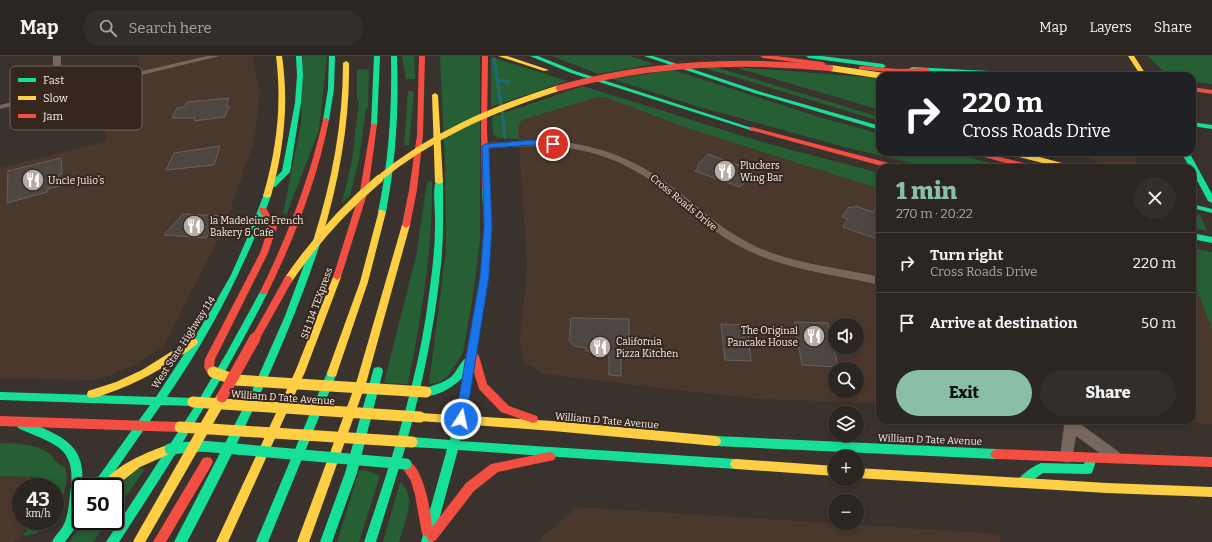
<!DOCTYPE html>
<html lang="en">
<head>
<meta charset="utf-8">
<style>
	body { margin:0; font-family:Bitter,serif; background:#342e2a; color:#f1f3f6; height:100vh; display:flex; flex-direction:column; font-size:15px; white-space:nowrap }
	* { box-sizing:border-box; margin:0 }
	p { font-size:13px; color:#a6a5a5 }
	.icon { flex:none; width:22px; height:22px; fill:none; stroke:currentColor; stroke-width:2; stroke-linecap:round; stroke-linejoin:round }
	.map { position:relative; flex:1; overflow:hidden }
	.sheet { position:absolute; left:876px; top:108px; width:320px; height:260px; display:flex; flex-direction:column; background:#2c2622; border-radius:12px; box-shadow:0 2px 6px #0003,0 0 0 1px #484340 }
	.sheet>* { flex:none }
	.top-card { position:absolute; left:876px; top:16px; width:320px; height:84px; border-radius:12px; box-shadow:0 2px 6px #0003,0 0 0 1px #484340; background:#202124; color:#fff; overflow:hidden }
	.controls { position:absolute; left:828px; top:262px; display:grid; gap:8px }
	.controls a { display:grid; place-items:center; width:36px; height:36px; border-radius:50%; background:#2c2622; box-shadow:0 2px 6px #0003,0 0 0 1px #484340; font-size:20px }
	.speed { position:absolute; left:12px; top:422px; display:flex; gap:8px; font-size:20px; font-weight:700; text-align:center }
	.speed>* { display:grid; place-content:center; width:52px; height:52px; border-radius:50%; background:#2c2622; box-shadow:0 2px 6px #0003,0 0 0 1px #484340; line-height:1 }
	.speed small { font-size:10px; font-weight:400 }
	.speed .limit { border:2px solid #111; border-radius:6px; background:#fff; color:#111 }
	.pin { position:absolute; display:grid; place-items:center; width:34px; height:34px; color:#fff; margin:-17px; border:2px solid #fff; border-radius:50%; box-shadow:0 1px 4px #0007 }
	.me { position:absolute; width:44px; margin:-22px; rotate:10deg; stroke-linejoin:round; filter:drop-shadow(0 0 3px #0008) }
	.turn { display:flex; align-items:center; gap:14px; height:84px; padding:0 20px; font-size:18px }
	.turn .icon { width:52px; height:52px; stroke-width:2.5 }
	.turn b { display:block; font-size:28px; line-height:34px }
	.round { display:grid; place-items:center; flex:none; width:42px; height:42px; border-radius:21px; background:#342e2a }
	.overview { display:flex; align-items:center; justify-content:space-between; height:68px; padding:0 20px }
	h1 { font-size:24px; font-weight:800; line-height:30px; color:#8abfa5 }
	.button { display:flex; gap:8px; margin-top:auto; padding:8px 20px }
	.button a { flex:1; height:46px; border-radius:24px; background:#8abfa5; color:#111; font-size:16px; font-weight:800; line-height:46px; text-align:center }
	.button a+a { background:#342e2a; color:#f1f3f6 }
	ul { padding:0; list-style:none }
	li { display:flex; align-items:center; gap:12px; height:60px; padding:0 20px; border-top:1px solid #484340 }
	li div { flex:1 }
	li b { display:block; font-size:15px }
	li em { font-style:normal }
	header { display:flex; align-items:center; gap:24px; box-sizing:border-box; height:56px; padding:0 20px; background:#2c2622; border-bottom:1px solid #484340 }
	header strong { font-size:19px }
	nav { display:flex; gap:22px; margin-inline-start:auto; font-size:14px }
	.search { width:280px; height:36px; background:#342e2a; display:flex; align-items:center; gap:10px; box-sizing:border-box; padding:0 14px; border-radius:22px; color:#a6a5a5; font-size:15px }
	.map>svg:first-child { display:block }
	.built { fill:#4b382c; fill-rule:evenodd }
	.green { fill:#265f33 }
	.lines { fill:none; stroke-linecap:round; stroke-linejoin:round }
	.stream { stroke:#226874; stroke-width:3 }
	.building { fill:#4d4642; stroke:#69615d }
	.street { fill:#77665e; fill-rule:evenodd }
	.fast { fill:#16e098; fill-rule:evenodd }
	.slow { fill:#ffcf43; fill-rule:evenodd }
	.jam { fill:#f24e42; fill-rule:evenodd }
	.fast-bridge { stroke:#16e098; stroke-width:11 }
	.slow-bridge-far2 { stroke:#ffcf43; stroke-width:6 }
	.slow-bridge-far1 { stroke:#ffcf43; stroke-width:8 }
	.slow-bridge { stroke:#ffcf43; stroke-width:11 }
	.jam-bridge-far2 { stroke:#f24e42; stroke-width:6 }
	.jam-bridge-far1 { stroke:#f24e42; stroke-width:8 }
	.jam-bridge { stroke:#f24e42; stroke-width:11 }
	.route { fill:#1a73e8; stroke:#114b97 }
	.labels { text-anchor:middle; stroke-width:4; stroke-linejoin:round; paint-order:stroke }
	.poi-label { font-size:10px; fill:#f8eee8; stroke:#35271e; text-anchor:start }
	.street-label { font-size:10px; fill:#f8eee8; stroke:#35271e }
	.key { fill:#35271e; stroke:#70635b; stroke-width:1 }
	.key-label { font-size:11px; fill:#f8eee8 }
</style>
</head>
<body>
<header>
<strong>Map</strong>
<div class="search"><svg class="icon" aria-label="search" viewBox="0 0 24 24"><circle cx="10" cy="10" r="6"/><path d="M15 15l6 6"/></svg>Search here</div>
<nav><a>Map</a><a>Layers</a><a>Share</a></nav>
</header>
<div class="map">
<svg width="1212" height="486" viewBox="0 0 1212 486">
	<rect width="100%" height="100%" fill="#3a322d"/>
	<path class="built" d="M 137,0 L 252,0 L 260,36 L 254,86 L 224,171 L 165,288 L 135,310 L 96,324 L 0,322 L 0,112 L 107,85 L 99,31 L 144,21 Z
		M 598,41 L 604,41 L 687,72 L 880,133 L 880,347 L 761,343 L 677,334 L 545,318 L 524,307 L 520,285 L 527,209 L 518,71 L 522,64 ZM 835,269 L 857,269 L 857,291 L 835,291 ZM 835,313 L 857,313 L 857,335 L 835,335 Z
		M 1073,96 L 1133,96 L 1139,112 L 1114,112 Z
		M 1192,222 L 1212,273 L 1212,368 L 1151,364 L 1192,364 Z
		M 0,394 L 22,396 L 33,431 L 21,431 L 21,465 L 34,465 L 14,486 L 0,486 Z
		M 577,451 L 999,478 L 1000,486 L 537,486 Z"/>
	<path class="green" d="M 303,0 L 327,0 L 319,74 L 287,157 L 283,158 L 301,67 Z
		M 402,0 L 414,0 L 415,23 L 406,23 Z
		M 440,0 L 480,0 L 480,185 L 473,239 L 463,297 L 448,320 L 440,326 L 429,328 L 446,194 L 445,108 Z
		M 552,0 L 630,0 L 654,8 L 598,18 Z
		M 1148,0 L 1212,0 L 1212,28 L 1192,26 L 1192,20 C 1168,20 1164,18 1148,0 Z
		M 491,1 L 567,25 L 491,51 Z
		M 701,11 L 715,11 L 880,61 L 880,65 Z
		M 734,11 L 880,22 L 880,54 Z
		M 369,13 L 368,52 L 366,53 L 359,103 L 350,140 L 342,147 L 352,104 L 359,45 L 357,45 L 357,14 Z
		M 673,14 L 819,61 L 880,78 L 880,96 L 949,96 L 1010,112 L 934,112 L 844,91 L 696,50 L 612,23 Z
		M 583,30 L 769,88 L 880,117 L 880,133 L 687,72 L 604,41 L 598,41 L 522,64 L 518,71 L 519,83 L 498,82 L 493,78 L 492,61 Z
		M 408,35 L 414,35 L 409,89 L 404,90 Z
		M 432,125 C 433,193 421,261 408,328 L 384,327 L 416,200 L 427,126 Z
		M 1192,157 L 1200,159 L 1207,175 L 1192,171 Z
		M 1192,192 L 1212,196 L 1212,273 L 1192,222 Z
		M 0,387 C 16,388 34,387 49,397 C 55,402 56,409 65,411 C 70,427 62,442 55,456 L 55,431 L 32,431 L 39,421 L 0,420 Z
		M 138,412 L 145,413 L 115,456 L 115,434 Z
		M 365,414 L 380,420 L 359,486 L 337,486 L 359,415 Z
		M 400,426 C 418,439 404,469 399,486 L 383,486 Z
		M 25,465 L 49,465 L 37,477 L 25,480 L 22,479 L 27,475 L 24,471 Z
		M 85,465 L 108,465 L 93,486 L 69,486 Z"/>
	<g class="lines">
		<path class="stream" d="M 494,3 L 501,49
			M 497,24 L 509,26
			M 502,56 L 505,81"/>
	</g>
	<path class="building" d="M 229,42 L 226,50 L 229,50 L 225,61 L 194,65 L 195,62 L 172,62 L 177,52 L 185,51 L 187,46 Z
		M 220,90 L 214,109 L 166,114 L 174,97 Z
		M 708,98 L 754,115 L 740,131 L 695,115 L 699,111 L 697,110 Z
		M 61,102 L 62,118 L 59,118 L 59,130 L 47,133 L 47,136 L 7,147 L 8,115 Z
		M 880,143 L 880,184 L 843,171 L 848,163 L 842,161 L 849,151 L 854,152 L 855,150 L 873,156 Z
		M 183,158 L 224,160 L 206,182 L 164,179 Z
		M 571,262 L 629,263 L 629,285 L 621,285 L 621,320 L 609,319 L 609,295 L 586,295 L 586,292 L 574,290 L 569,284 Z
		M 794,266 L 828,267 L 838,311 L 802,309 Z
		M 721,268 L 747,269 L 751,305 L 725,304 Z"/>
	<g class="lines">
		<path class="street" d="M 53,0 L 61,0 L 61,34 L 207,0 L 220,0 L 0,53 L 0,49 L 53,36 Z
			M 536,84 C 594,86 635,101 680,137 C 703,155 723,174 749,187 C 789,208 836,211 880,221 L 880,229 C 834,218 785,214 743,192 C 716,179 695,158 672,140 C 609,90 563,86 485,93 L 481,90 L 485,87 Z
			M 1061,364 L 1075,364 L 1119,396 L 1121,400 L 1119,404 L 1114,406 L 1109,404 L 1076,380 L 1072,405 L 1067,407 L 1062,405 L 1060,401 L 1064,370 Z"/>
		<path class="fast" d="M 296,0 L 302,0 L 303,19 L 301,47 L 290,116 L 275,131 L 272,131 L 268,129 L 282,115 L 295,47 L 297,19 Z
			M 329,0 L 335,0 L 334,33 L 329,64 L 326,66 L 323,64 L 328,33 Z
			M 374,0 L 380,0 L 377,69 L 374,71 L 371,69 Z
			M 391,0 L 397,0 C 399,53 396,104 386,156 L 382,158 L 378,156 C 389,104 392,53 391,0 Z
			M 530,0 L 538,0 L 575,15 L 755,73 L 752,75 L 750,74 L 571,17 Z
			M 644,0 L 653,0 L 758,35 L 880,70 L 880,74 L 754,37 Z
			M 806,0 L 822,0 L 883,8 L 886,10 L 883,12 L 809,2 Z
			M 912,11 L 1046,18 L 1049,20 L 1011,20 L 910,14 L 909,13 Z
			M 1192,66 L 1212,69 L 1212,73 L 1192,70 Z
			M 1181,96 L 1189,96 L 1212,138 L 1212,147 L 1208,145 L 1192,115 L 1192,112 L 1190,112 Z
			M 436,124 L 442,124 L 443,126 C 443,156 444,187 440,217 C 434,274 422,330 407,385 L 412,381 L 450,384 L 456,363 L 463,321 C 455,330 435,343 422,339 L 421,336 L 422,333 C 433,329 443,328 452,320 C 457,315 460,306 466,302 L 480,221 L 484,170 L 482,133 L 486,131 L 490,133 L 492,170 L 488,221 L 466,363 L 460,385 L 736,403 L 740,404 L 742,408 L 740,412 L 736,413 L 458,394 L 433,486 L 421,486 L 447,393 L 412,391 L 408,389 L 407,386 L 376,486 L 364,486 C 389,412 414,337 426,260 C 430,230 435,200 435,170 C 436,158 432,135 436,124 Z
			M 264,138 L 267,138 L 271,140 C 244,213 211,277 167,341 L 193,342 L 198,345 L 226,298 L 261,234 L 267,234 L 268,236 C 224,323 172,405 119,486 L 106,486 L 195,350 L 161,349 L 104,431 L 91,431 L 150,349 L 0,344 L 0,336 L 156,341 L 190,289 L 211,254 L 231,219 L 248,180 Z
			M 1192,148 L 1212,153 L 1212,157 L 1192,152 Z
			M 1192,177 L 1212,181 L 1212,187 L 1192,183 Z
			M 318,179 L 322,182 C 287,288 239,387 187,486 L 174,486 L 251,337 L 285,260 L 314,182 Z
			M 378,311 L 382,312 L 383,315 L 357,417 L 332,486 L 320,486 L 345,417 L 373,315 L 374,312 Z
			M 332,313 L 336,314 L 337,317 L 268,486 L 256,486 L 327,317 L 328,314 Z
			M 22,364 C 80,385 90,397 78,457 L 81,460 L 81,464 L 65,486 L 52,486 C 55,479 61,475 64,468 C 68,460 69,447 70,438 C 78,389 54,389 18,372 L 17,369 L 18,366 Z
			M 716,380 L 996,393 L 1000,395 L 1002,398 L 1000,401 L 996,403 L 716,390 L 712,388 L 711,385 L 712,382 Z
			M 1091,397 L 1095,399 L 1097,402 L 1092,417 L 1088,418 L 1043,417 L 1022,432 L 1018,431 L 1016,427 C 1020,419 1033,410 1041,407 L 1084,408 L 1087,399 Z"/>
		<path class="slow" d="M 276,0 L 282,0 C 289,48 284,93 271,140 L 267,142 L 263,140 C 277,93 282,48 276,0 Z
			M 498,0 L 507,0 L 549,14 L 544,15 Z
			M 1128,0 L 1134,0 L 1147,20 L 1141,20 Z
			M 346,5 L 349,7 C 350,67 339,124 322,182 L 318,185 L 314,182 C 332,125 343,67 343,7 Z
			M 435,37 L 438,39 L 443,126 L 439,128 L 435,126 L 432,39 Z
			M 1015,96 L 1021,96 L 1073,110 L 1074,112 L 1062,112 L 1015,100 Z
			M 379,154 L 382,154 L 386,156 L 368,226 L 337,317 L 336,320 L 332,321 L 328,320 L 327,317 L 360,226 Z
			M 406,166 L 410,169 L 367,324 L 309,486 L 297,486 L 357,324 L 402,169 Z
			M 337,218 L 341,221 L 305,316 L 228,486 L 216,486 L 295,316 L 333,221 Z
			M 193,282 L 196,283 L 198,286 L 196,289 C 169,309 139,327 106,338 C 100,340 94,343 88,341 L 87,338 L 88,335 L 116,326 L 142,314 Z
			M 420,357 L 553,365 L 716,380 L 720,382 L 721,385 L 720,388 L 716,390 L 553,375 L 420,365 L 416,364 L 415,361 L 416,358 Z
			M 170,388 L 174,390 L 175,393 L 174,396 L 140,411 L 115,431 L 101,431 C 111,410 150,395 170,388 Z
			M 736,403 L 835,410 L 835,420 L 736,413 L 732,412 L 730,408 L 732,404 Z
			M 857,412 L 1107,427 L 1212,431 L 1212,441 L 1107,437 L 857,422 Z"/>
		<path class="jam" d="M 419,0 L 425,0 L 423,79 L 417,134 L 410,169 L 406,172 L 402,169 L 409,134 L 417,79 Z
			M 482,0 L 488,0 L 487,74 L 490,133 L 486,135 L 482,133 L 481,74 Z
			M 760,0 L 776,0 L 823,6 L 826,8 L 823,10 L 763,2 Z
			M 861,10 L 898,13 L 927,12 L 930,14 L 927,16 L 898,17 L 859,13 L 859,11 Z
			M 1192,31 L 1212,34 L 1212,38 L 1192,35 Z
			M 326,62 L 329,64 C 317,124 295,181 268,236 L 267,238 L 261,238 L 260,236 C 287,181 309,124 323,64 Z
			M 374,67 L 377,69 L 368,135 L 341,221 L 337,224 L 333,221 L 360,135 L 371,69 Z
			M 752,71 L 900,110 L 901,112 L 889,112 L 750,74 L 749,73 Z
			M 967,96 L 979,96 L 1036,110 L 1037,112 L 1024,112 L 969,97 Z
			M 260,152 L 266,152 L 277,171 L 268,197 L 215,303 L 214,310 L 218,316 L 217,319 C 210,321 207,317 204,311 L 205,303 L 260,197 L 269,171 L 259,154 Z
			M 474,296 L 477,297 L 479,300 L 487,328 L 509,350 L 537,360 L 538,363 L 537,366 L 533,367 L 501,356 L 479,333 L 469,300 L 471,297 Z
			M 0,360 L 180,366 L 184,368 L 185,371 L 184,374 L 180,376 L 0,370 Z
			M 996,393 L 1212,401 L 1212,411 L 996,403 L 992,401 L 990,398 L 992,395 Z
			M 550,396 L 554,398 L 556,401 L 554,404 L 498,416 L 474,435 L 436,484 L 432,486 L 428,484 L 426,480 L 422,478 L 415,439 L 411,425 L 400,408 L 402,404 L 406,403 C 423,409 431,454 432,471 L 466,427 L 491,408 Z
			M 207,401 L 211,402 L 213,406 L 211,410 L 166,486 L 153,486 L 203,402 Z"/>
		<path class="fast-bridge" d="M 170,393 L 201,390 L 406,408"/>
		<path class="slow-bridge-far2" d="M 830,12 L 884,20
			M 377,124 C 431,79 493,53 559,32"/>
		<path class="slow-bridge-far1" d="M 288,224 C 314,186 343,153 379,123"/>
		<path class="slow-bridge" d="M 213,316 L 235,324 L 426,336
			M 193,346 L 420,361
			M 180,371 L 412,386
			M 139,486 L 222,341"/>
		<path class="jam-bridge-far2" d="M 559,32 C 648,7 738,3 830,12"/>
		<path class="jam-bridge-far1" d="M 255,283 L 288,224"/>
		<path class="jam-bridge" d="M 222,341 L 255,282"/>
	</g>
	<path class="route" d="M 532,84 L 553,85 L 557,88 L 553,90 L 532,89 L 489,92 L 492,170 L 489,221 L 466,363 L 465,367 L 457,367 L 455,363 L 480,221 L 484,170 L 482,90 L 485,88 Z"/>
	<defs>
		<g id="restaurant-disc" transform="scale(1.15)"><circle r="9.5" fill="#b6aca7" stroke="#35271e"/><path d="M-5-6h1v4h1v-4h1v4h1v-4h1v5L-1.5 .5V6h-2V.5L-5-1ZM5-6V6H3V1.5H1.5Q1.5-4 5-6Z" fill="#fff"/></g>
	</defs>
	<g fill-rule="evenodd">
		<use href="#restaurant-disc" x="725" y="115"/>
		<use href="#restaurant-disc" x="33" y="124"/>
		<use href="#restaurant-disc" x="194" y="170"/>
		<use href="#restaurant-disc" x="814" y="280"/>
		<use href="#restaurant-disc" x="600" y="291"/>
	</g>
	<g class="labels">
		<g class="poi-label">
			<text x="740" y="113">Pluckers<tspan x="740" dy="12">Wing Bar</tspan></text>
			<text x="48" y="128">Uncle Julio's</text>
			<text x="210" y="168">la Madeleine French<tspan x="210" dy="12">Bakery &amp; Cafe</tspan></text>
			<text x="798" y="278" text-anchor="end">The Original<tspan x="798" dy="12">Pancake House</tspan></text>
			<text x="616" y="289">California<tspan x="616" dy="12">Pizza Kitchen</tspan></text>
		</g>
		<g class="street-label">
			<text transform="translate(684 146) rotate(39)" y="4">Cross Roads Drive</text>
			<text transform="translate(316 247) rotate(-70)" y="4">SH 114 TEXpress</text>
			<text transform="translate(183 286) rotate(-57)" y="4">West State Highway 114</text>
			<text transform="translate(283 341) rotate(4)" y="4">William D Tate Avenue</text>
			<text transform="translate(607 364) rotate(5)" y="4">William D Tate Avenue</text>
			<text transform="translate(930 383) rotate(2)" y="4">William D Tate Avenue</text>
		</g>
	</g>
	<rect x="10" y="10" width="132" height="64" rx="6" class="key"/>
	<rect x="18" y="22" width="18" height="4" fill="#16e098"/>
	<rect x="18" y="40" width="18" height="4" fill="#ffcf43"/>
	<rect x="18" y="58" width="18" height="4" fill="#f24e42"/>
	<g class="key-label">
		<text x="43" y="28">Fast</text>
		<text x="43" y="46">Slow</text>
		<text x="43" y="64">Jam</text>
	</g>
</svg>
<div class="controls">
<a><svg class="icon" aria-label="sound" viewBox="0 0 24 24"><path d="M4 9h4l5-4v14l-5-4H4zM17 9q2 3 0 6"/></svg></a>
<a><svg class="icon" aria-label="search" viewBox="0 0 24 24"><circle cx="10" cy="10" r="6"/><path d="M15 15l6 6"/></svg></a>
<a><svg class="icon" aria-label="layers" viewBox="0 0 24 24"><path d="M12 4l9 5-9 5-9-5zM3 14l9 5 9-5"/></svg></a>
<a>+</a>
<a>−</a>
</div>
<div class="speed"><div>43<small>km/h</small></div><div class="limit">50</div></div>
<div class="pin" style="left:553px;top:88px;background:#d93025"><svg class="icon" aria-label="arrive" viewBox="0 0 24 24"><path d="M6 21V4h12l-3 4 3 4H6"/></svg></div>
<svg class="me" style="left:461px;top:363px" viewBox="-20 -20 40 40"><circle r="17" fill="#1a73e8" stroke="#fff" stroke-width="3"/><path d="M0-11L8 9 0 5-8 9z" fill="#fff"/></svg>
<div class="top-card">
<div class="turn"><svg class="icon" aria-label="right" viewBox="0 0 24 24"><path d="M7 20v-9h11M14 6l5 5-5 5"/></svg><div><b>220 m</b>Cross Roads Drive</div></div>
</div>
<section class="sheet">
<div class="overview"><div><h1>1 min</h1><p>270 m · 20:22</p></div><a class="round"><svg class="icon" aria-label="close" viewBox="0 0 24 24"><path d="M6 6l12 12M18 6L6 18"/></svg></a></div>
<ul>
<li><svg class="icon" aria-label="right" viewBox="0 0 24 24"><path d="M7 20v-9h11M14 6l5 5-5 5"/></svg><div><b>Turn right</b><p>Cross Roads Drive</p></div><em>220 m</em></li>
<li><svg class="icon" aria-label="arrive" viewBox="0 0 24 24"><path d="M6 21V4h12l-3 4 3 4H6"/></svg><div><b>Arrive at destination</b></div><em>50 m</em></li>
</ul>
<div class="button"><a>Exit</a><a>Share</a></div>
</section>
</div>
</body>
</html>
